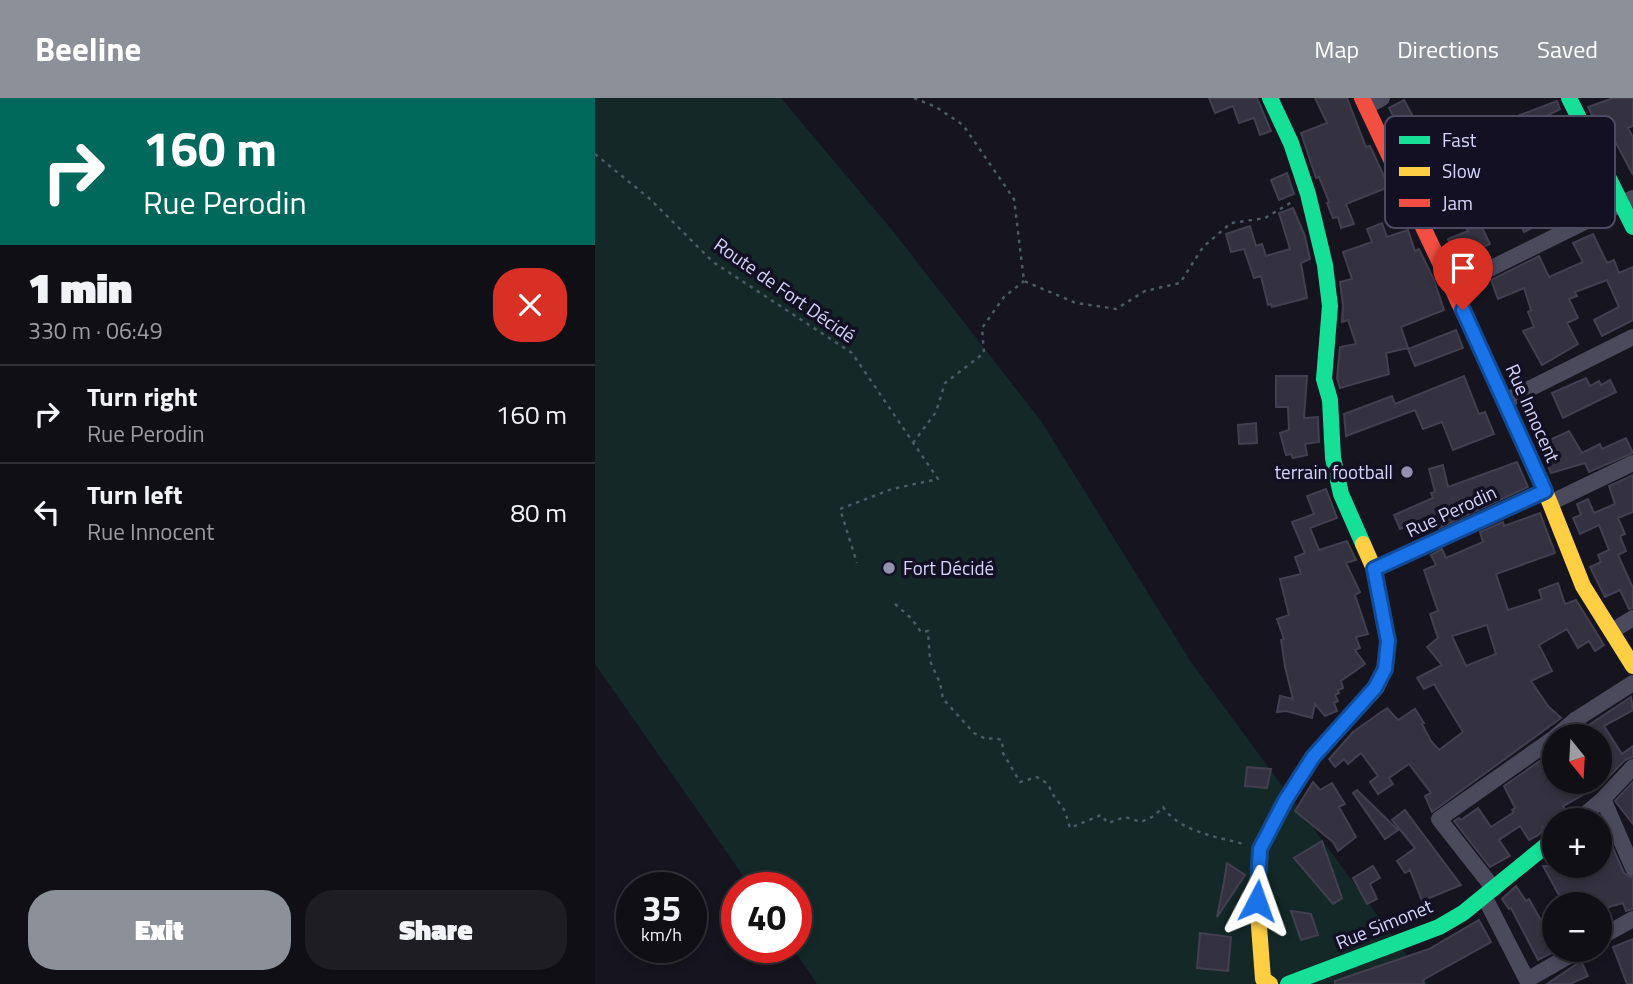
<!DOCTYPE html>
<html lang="en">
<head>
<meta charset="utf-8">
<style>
	body { margin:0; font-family:"Titillium Web",sans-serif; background:#1e1d23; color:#f1f3f6; height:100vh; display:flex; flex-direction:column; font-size:26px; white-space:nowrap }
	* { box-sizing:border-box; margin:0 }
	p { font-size:23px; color:#9c9ca1 }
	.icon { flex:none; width:38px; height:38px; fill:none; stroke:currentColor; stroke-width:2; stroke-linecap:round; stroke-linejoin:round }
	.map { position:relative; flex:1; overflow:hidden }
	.details { display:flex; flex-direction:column; background:#100f16; width:595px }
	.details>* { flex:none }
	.banner { background:#00695c; color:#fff; overflow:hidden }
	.needle { width:46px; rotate:162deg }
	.buttons { position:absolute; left:947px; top:626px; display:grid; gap:14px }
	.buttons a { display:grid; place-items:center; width:70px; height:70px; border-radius:50%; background:#100f16; box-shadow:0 4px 10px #0003,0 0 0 2px #302f35; font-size:35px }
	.speed { position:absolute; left:21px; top:774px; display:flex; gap:14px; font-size:35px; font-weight:700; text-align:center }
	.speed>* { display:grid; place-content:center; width:91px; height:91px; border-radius:50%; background:#100f16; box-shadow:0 4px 10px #0003,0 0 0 2px #302f35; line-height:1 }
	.speed small { font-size:18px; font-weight:400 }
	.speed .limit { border:10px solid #d22; background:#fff; color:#111 }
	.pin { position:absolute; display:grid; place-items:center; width:60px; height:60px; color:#fff; margin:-72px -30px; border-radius:50% 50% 50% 0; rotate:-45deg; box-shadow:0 0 7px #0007 }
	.pin .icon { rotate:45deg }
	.me { position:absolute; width:77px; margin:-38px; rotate:4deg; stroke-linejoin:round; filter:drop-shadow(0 0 5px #0008) }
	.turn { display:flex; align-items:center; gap:24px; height:147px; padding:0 28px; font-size:32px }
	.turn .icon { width:91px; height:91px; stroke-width:2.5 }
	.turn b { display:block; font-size:49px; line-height:60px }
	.round { display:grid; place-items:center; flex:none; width:74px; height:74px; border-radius:28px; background:#1e1d23 }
	.summary { display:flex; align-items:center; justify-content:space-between; height:119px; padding:0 28px }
	h1 { font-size:42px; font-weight:800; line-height:52px }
	.primary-button { display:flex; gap:14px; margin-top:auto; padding:14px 28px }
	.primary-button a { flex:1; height:80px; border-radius:28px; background:#8c9099; color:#fff; font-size:28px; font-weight:800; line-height:80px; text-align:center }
	.primary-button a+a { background:#1e1d23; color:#f1f3f6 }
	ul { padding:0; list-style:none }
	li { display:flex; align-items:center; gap:21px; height:98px; padding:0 28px; border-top:2px solid #302f35 }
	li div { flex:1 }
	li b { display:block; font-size:26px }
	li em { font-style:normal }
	header { display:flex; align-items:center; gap:42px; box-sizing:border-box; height:98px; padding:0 35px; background:#8c9099; color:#fff }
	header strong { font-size:33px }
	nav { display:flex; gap:38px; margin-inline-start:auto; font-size:24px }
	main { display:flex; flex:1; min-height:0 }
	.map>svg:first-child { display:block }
	.green { fill:#142828 }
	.building { fill:#343240; stroke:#423f51; stroke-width:2; fill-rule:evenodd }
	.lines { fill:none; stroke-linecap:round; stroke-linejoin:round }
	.path { stroke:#4c5a65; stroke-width:2.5; stroke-dasharray:3.5 5; stroke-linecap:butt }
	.street { stroke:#4b4a5d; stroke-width:16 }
	.fast { stroke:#16e098; stroke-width:16 }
	.slow { stroke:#ffcf43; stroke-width:16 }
	.jam { stroke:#f24e42; stroke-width:16 }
	.route-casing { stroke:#114b97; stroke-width:18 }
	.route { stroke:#1a73e8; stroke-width:12 }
	.poi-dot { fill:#9391ae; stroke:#121022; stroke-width:2.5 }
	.labels { text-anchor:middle; stroke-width:7; stroke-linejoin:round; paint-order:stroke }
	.street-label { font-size:19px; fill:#d7d5fb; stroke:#121022 }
	.poi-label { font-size:19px; fill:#d7d5fb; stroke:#121022; text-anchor:end }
	.key { fill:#121022; stroke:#4d4b63; stroke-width:2 }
	.key-label { font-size:19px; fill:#d7d5fb }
</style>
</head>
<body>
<header>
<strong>Beeline</strong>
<nav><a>Map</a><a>Directions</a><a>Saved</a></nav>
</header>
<main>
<section class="details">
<div class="banner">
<div class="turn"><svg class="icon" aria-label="right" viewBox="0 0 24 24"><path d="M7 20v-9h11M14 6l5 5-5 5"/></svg><div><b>160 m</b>Rue Perodin</div></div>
</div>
<div class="summary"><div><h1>1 min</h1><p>330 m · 06:49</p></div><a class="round" style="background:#d93025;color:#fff"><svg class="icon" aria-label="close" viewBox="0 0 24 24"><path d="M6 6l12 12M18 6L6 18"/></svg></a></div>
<ul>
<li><svg class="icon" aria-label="right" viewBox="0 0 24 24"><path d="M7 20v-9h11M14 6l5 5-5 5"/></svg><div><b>Turn right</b><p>Rue Perodin</p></div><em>160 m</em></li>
<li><svg class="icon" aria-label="left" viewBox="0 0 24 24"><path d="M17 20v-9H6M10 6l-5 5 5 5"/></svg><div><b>Turn left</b><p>Rue Innocent</p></div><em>80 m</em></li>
</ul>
<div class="primary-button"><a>Exit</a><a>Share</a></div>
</section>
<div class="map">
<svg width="1038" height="886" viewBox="0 0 1038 886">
	<rect width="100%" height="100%" fill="#16141e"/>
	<path class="green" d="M 0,0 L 186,0 L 297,132 L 446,323 L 596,564 L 833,886 L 222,886 L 197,849 L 201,849 L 201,789 L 156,789 L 0,566 Z"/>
	<path class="building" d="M 614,0 L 662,0 L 676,33 L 665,37 L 659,20 L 644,25 L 638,8 L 620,15 Z
		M 720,0 L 752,0 L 771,49 L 775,48 L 794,89 L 751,106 L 759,126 L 746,130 L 743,119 L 738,120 L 732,105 L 734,104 L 724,79 L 721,80 L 706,35 L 732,25 Z
		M 1018,0 L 1038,0 L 1038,28 L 1033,30 L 1038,39 L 1038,77 L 1019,41 L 1011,45 L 993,9 Z
		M 809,2 L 822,26 L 838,18 L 865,76 L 887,64 L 897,83 L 923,71 L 909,43 L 911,42 L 906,30 L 914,26 L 913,23 L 926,18 L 925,17 L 962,3 L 965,11 L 938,25 L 953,53 L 979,40 L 988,57 L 990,62 L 961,76 L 979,115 L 963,123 L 960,118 L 929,134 L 913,99 L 880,115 L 895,146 L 861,161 L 853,141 L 873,133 L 856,100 L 853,101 L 846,82 L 827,90 L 803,36 L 806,34 L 794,10 Z
		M 692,75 L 699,96 L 684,102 L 676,82 Z
		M 698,110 L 710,138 L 715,161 L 706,165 L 712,200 L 677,209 L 676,206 L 673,207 L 666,178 L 659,180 L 649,151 L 636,154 L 631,136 L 655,128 L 661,148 L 667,146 L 671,158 L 695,151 L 684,115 Z
		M 787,125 L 792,139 L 813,132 L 820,153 L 824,151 L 839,182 L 849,212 L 806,229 L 813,250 L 791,255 L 794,276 L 745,290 L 742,280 L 745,249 L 761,246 L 753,222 L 747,224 L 748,207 L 745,184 L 757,181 L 748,154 L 777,144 L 772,131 Z
		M 998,136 L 1012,165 L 1019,162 L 1024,175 L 1038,169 L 1038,222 L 1007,238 L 999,222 L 1024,209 L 1012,182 L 980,194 L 982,198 L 974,201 L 983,220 L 972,225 L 983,246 L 947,267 L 928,233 L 939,229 L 933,214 L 936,212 L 929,190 L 903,201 L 896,182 L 944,158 L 954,179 L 988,164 L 978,145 Z
		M 861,232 L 868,250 L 820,268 L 813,251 Z
		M 681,278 L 712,278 L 709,320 L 723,319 L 724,344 L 710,346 L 712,357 L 698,360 L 696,356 L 691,357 L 685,335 L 694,332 L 693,309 L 681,309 Z
		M 869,278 L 884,316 L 890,314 L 899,336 L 858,352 L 847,324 L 828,331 L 820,312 L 751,338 L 749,316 L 797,298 L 800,306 Z
		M 991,280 L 995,288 L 1004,283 L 1006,287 L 1015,282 L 1021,294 L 968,320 L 957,295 Z
		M 661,325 L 662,345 L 644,346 L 643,327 Z
		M 974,333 L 987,355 L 1005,346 L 1007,351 L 1031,340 L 1038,355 L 994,374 L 990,365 L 956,375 L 944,347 Z
		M 922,364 L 933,389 L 844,430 L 843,425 L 833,427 L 832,420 L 805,431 L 799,417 L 838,400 L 836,395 L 840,394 L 834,371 L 848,367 L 853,389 Z
		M 1038,377 L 1038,414 L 1023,420 L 1030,436 L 1025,438 L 1031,453 L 1023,457 L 1038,490 L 1038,510 L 1034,511 L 1025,492 L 1010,499 L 995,469 L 1006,464 L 1003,457 L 1014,452 L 1004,427 L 985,436 L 978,420 L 986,417 L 982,406 L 993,401 L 999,415 L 1020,406 L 1014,388 Z
		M 731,391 L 742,420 L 715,430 L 724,452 L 752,443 L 761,462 L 751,465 L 765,494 L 760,497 L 773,536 L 761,539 L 765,550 L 760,552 L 770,566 L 746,583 L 748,590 L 743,592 L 744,595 L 740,597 L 743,603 L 739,605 L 742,613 L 730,618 L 720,606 L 717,620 L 691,613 L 682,614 L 685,598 L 698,601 L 690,569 L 686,542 L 689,541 L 682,521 L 694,517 L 685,481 L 706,476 L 700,459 L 710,455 L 697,424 L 719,416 L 712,398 Z
		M 945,415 L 960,455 L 901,476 L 913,512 L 947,501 L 944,492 L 963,485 L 970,506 L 981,502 L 1009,547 L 1000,553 L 994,543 L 983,550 L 972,531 L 944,547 L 957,573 L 936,583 L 953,608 L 966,620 L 837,714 L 830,698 L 836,695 L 814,666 L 794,680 L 798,686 L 783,696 L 775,684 L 783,678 L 766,655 L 753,666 L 749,661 L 740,669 L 734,661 L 758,634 L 792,610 L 803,622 L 820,611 L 829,625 L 827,626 L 836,643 L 844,652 L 868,634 L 839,586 L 829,591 L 822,580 L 847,567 L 832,549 L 843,540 L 835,516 L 843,513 L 829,472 L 841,467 L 836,457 L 847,451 L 851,460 L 888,444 L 885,434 L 908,424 L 909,428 ZM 892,527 L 901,556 L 871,568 L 857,538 Z
		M 1036,599 L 1038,612 L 1009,628 L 1027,656 L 1038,648 L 1038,659 L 1030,662 L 1006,687 L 968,708 L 972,714 L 947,730 L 948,733 L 942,738 L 934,742 L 925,728 L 904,742 L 915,758 L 895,769 L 859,723 L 864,720 L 866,722 L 883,710 L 896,729 L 919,714 L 917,712 L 920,710 L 909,688 L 959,653 L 959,684 L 1004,684 L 1004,639 L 976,639 Z
		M 652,669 L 676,671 L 672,690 L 650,688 Z
		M 718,684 L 725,692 L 737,685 L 750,706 L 744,709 L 761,739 L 743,753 L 738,744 L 700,713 Z
		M 1038,684 L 1038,726 L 1020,703 Z
		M 762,692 L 803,732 L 790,741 L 758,695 Z
		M 810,712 L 866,787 L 827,803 L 815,772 L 810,775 L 802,763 L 820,750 L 797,722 Z
		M 1013,739 L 1029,775 L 1038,780 L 1038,811 L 1031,813 L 1028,805 L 1004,812 L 1004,807 L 980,807 L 973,795 L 965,799 L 948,768 L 1004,768 L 1004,760 L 1014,755 L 1009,740 Z
		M 727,743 L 747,800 L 738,806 L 699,760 Z
		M 632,765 L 650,777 L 622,819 L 629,784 Z
		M 778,768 L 785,780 L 775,786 L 782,801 L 772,806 L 758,780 Z
		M 921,788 L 931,803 L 934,801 L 959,846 L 959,854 L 943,862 L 916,810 L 914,811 L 907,801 Z
		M 696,813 L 716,816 L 723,837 L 706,842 Z
		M 884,822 L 896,844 L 828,882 L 829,886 L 740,886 L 740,883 L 834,851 Z
		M 605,835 L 636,839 L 633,873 L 602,870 Z
		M 1038,841 L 1038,886 L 1032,886 L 1018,849 Z
		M 986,863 L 993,878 L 975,886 L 952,886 Z"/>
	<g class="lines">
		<path class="path" d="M 319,0 L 341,9 L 368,27 L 419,101 L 429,183 L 481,205 L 521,211 L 550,193 L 585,185 L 608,149 L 636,125 L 670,120 L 697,104
			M 0,56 L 55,101 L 118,164 L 257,255 L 343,381 L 297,391 L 245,411 L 262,465
			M 318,345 L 341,314 L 350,285 L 389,255 L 387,230 L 409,199 L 429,183
			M 300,506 L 316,520 L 326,534 L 333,533 L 335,563 L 345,585 L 348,601 L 379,635 L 391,641 L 400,640 L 407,642 L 408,655 L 425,684 L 442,679 L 453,686 L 457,695 L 470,713 L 475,730 L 506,717 L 513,725 L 530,719 L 546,724 L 559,718 L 568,709 C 585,734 620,738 648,746"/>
		<path class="street" d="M 771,9 L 787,0
			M 858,189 L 1038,100
			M 910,303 L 1038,239
			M 955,405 L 1038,365
			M 779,471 L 950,393
			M 1017,533 L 1038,520
			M 960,639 L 980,622 L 1038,585
			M 1008,701 L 1038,770
			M 982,723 L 1008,701 L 1038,669
			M 899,791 L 844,721 L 959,640
			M 889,798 L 932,882 L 984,852
			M 1004,840 L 1038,821"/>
		<path class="fast" d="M 675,0 L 696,45 L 713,96 L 730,167 L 735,208 L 729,281 L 735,302 L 738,360 L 746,396 L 768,446
			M 974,0 L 1038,129
			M 693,886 L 844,829 L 868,815 L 959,741"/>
		<path class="slow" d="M 897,275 L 955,405 L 988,488 L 1038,568
			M 675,886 L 668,881 L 662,802 L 665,751 L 690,703 L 718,659 L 781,590 L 790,571 L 793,543 L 779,471 L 768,446"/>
		<path class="jam" d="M 767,0 L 897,275"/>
	</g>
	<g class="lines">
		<g class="route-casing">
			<path id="route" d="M 662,803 L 665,751 L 690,703 L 718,659 L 780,590 L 790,571 L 793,543 L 779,471 L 950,393 L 868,212"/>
		</g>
		<use href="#route" class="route"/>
	</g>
	<g class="poi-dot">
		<circle cx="812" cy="374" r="7"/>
		<circle cx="294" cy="470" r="7"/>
	</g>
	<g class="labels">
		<g class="street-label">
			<text transform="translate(190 192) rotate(35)" y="7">Route de Fort Décidé</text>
			<text transform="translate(938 315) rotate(66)" y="7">Rue Innocent</text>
			<text transform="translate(856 413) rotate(-25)" y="7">Rue Perodin</text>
			<text transform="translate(789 826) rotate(-22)" y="7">Rue Simonet</text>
		</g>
		<g class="poi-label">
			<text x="798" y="381">terrain football</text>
			<text x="308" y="477" text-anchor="start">Fort Décidé</text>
		</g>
	</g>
	<rect x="790" y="18" width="230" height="112" rx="10" class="key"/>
	<rect x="804" y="38" width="31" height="8" fill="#16e098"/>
	<rect x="804" y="69" width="31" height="9" fill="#ffcf43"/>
	<rect x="804" y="101" width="31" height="8" fill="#f24e42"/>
	<g class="key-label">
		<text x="847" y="49">Fast</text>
		<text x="847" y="80">Slow</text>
		<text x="847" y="112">Jam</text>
	</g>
</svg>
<div class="buttons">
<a><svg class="needle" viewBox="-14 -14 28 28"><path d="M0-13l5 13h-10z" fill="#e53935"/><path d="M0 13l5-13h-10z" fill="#9c9ca1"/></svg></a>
<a>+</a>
<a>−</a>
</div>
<div class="speed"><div>35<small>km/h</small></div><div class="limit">40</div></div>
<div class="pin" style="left:868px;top:212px;background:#d93025"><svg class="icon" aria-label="arrive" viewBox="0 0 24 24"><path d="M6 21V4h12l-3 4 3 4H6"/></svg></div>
<svg class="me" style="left:662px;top:803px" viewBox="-20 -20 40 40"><path d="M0-17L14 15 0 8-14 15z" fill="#1a73e8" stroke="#fff" stroke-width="4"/></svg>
</div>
</main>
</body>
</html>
